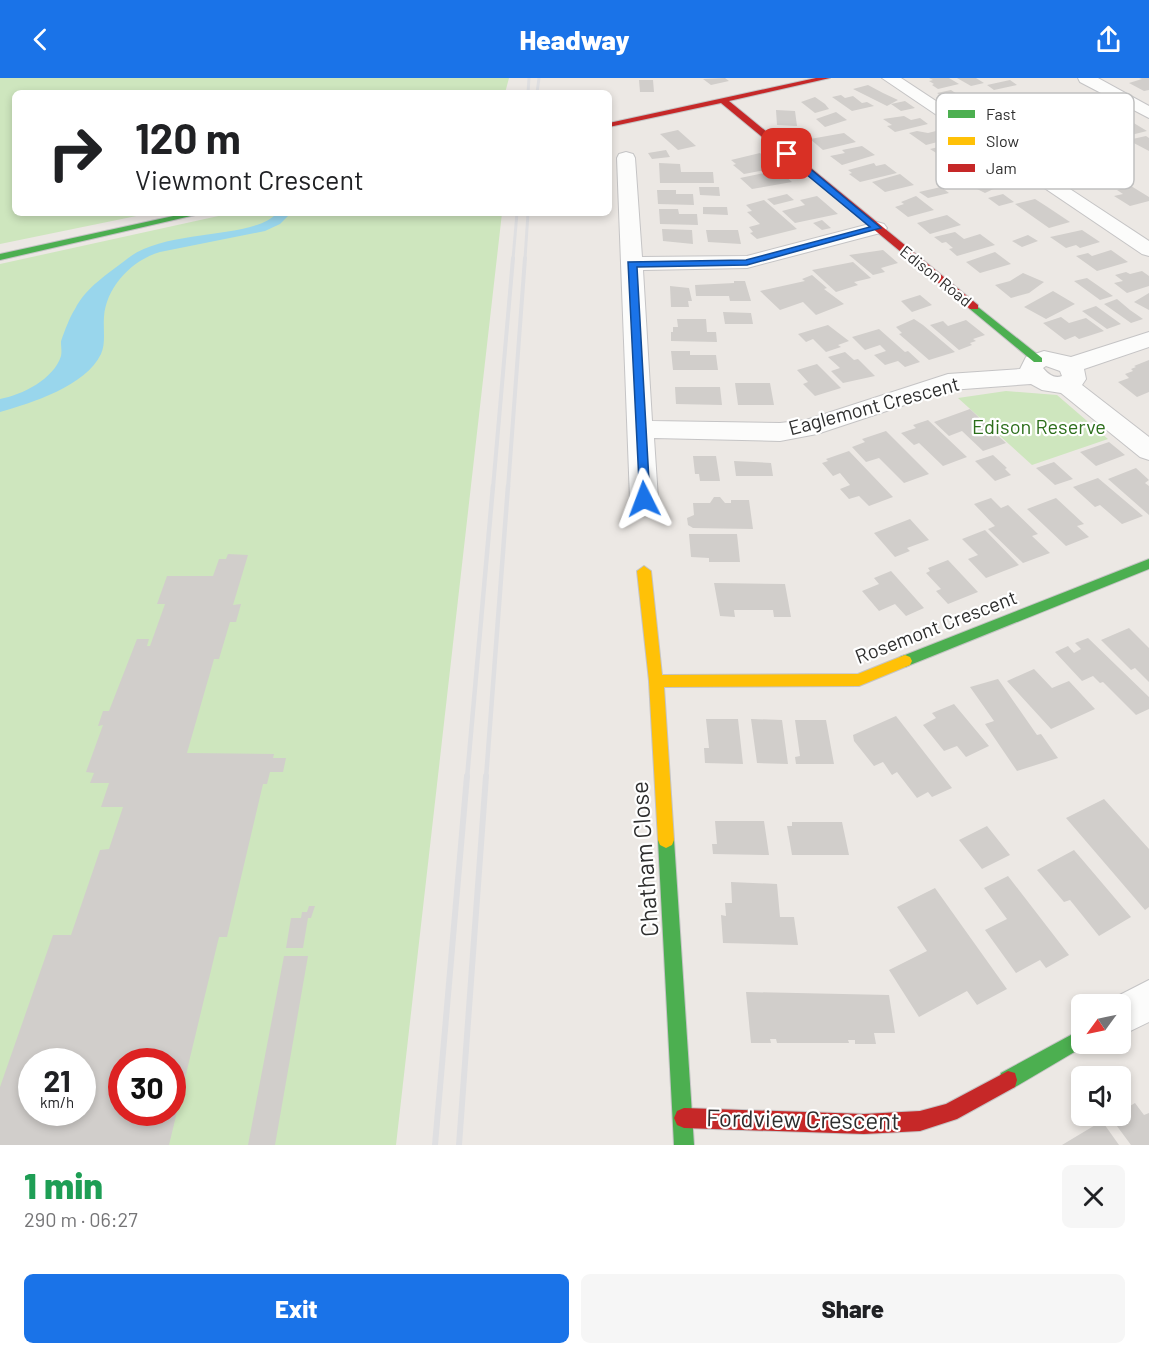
<!DOCTYPE html>
<html lang="en">
<head>
<meta charset="utf-8">
<style>
	body { margin:0; font-family:Barlow,sans-serif; background:#f6f6f6; color:#202124; height:100vh; display:flex; flex-direction:column; font-size:22px; white-space:nowrap }
	* { box-sizing:border-box; margin:0 }
	p { font-size:20px; color:#757577 }
	.icon { flex:none; width:33px; height:33px; fill:none; stroke:currentColor; stroke-width:2; stroke-linecap:round; stroke-linejoin:round }
	.map { position:relative; height:1067px; overflow:hidden }
	.side { display:flex; flex-direction:column; background:#fff; flex:1 }
	.side>* { flex:none }
	.banner { position:absolute; left:12px; top:12px; width:600px; height:126px; border-radius:9px; box-shadow:0 3px 9px #0003; background:#fff; color:#202124; overflow:hidden }
	.needle { width:39px; rotate:237deg }
	.controls { position:absolute; left:1071px; top:916px; display:grid; gap:12px }
	.controls a { display:grid; place-items:center; width:60px; height:60px; border-radius:9px; background:#fff; box-shadow:0 3px 9px #0003; font-size:30px }
	.speed { position:absolute; left:18px; top:970px; display:flex; gap:12px; font-size:30px; font-weight:700; text-align:center }
	.speed>* { display:grid; place-content:center; width:78px; height:78px; border-radius:50%; background:#fff; box-shadow:0 3px 9px #0003; line-height:1 }
	.speed small { font-size:15px; font-weight:400 }
	.speed .limit { border:9px solid #d22; background:#fff; color:#111 }
	.pin { position:absolute; display:grid; place-items:center; width:51px; height:51px; color:#fff; margin:-26px; border-radius:12px; box-shadow:0 3px 9px #0006 }
	.me { position:absolute; width:66px; margin:-33px; rotate:357deg; stroke-linejoin:round; filter:drop-shadow(0 0 4px #0008) }
	.turn { display:flex; align-items:center; gap:21px; height:126px; padding:0 24px; font-size:27px }
	.turn .icon { width:78px; height:78px; stroke-width:2.5 }
	.turn b { display:block; font-size:42px; line-height:51px }
	.round { display:grid; place-items:center; flex:none; width:63px; height:63px; border-radius:9px; background:#f6f6f6 }
	.overview { display:flex; align-items:center; justify-content:space-between; height:102px; padding:0 24px }
	h1 { font-size:36px; font-weight:800; line-height:45px; color:#1e9e55 }
	.action { display:flex; gap:12px; margin-top:auto; padding:12px 24px }
	.action a { flex:1; height:69px; border-radius:9px; background:#1a73e8; color:#fff; font-size:24px; font-weight:800; line-height:69px; text-align:center }
	.action a+a { background:#f6f6f6; color:#202124 }
	header { display:flex; justify-content:space-between; align-items:center; height:78px; padding:0 24px; background:#1a73e8; color:#fff; font-size:27px; font-weight:800 }
	.map>svg:first-child { display:block }
	.green { fill:#cee6be; fill-rule:evenodd }
	.water { fill:#99d6ec }
	.building { fill:#d1cecb; fill-rule:evenodd }
	.lines { fill:none; stroke-linecap:round; stroke-linejoin:round }
	.street-casing { stroke:#c5c4c5; stroke-width:2 }
	.fast-casing { stroke:#c5c4c5; stroke-width:2 }
	.slow-casing { stroke:#c5c4c5; stroke-width:2 }
	.jam-casing { stroke:#c5c4c5; stroke-width:2 }
	.street { fill:#fcfcfb; fill-rule:evenodd }
	.fast { fill:#4caf50; fill-rule:evenodd }
	.slow { fill:#ffc107; fill-rule:evenodd }
	.jam { fill:#c62828; fill-rule:evenodd }
	.rail-far3 { stroke:#dfdfe1; stroke-width:3 }
	.rail-far2 { stroke:#dfdfe1; stroke-width:4 }
	.rail-far1 { stroke:#dfdfe1; stroke-width:4.5 }
	.rail { stroke:#dfdfe1; stroke-width:6 }
	.route { fill:#1a73e8; stroke:#114b97; stroke-width:1.5 }
	.labels { text-anchor:middle; stroke-width:4.5; stroke-linejoin:round; paint-order:stroke }
	.far-street-label { font-size:16px; fill:#2e2e2e; stroke:#fff }
	.street-label { font-size:20px; fill:#2e2e2e; stroke:#fff }
	.park-label { font-size:20px; fill:#2c6e1b; stroke:#fff }
	.near-street-label { font-size:24px; fill:#2e2e2e; stroke:#fff }
	.key { fill:#fff; stroke:#c0c0c0; stroke-width:1.5 }
	.key-label { font-size:16px; fill:#2e2e2e }
</style>
</head>
<body>
<header><svg class="icon" aria-label="back" viewBox="0 0 24 24"><path d="M15 5l-7 7 7 7"/></svg>Headway<svg class="icon" aria-label="share" viewBox="0 0 24 24"><path d="M12 15V3M7 8l5-5 5 5M5 13v7h14v-7"/></svg></header>
<div class="map">
<svg width="1149" height="1067" viewBox="0 0 1149 1067">
	<rect width="100%" height="100%" fill="#ece8e4"/>
	<path class="green" d="M 0,0 L 509,0 L 505,15 L 15,15 L 15,135 L 151,135 L 0,166 Z
		M 232,135 L 502,135 L 396,1067 L 0,1067 L 0,186 ZM 32,984 L 82,984 L 82,1035 L 32,1035 ZM 122,984 L 172,984 L 172,1035 L 122,1035 Z
		M 1006,313 L 1057,317 L 1108,361 L 1032,387 L 958,320 Z"/>
	<path class="water" d="M 277,135 L 291,135 L 280,146 L 265,153 L 160,174 C 132,182 106,209 104,239 C 103,251 106,265 101,276 C 86,308 31,325 0,334 L 0,321 C 22,317 54,301 61,278 C 62,273 61,269 61,264 C 62,259 71,236 75,231 C 86,209 108,196 127,181 C 164,150 254,162 277,135 Z"/>
	<path class="building" d="M 725,0 L 729,3 L 711,7 L 703,1 Z
		M 929,0 L 949,0 L 959,6 L 938,11 L 932,7 L 934,6 L 929,3 L 933,2 Z
		M 957,0 L 976,0 L 984,5 L 971,8 Z
		M 1139,0 L 1149,0 L 1149,12 L 1144,13 L 1129,5 L 1142,1 Z
		M 639,2 L 653,2 L 654,14 L 640,14 Z
		M 1010,2 L 1017,7 L 994,12 L 987,7 Z
		M 868,7 L 883,15 L 898,22 L 887,28 L 853,11 Z
		M 951,12 L 960,18 L 947,21 L 937,15 Z
		M 841,17 L 845,20 L 853,18 L 862,25 L 867,24 L 874,28 L 852,33 L 832,19 Z
		M 815,19 L 825,26 L 829,31 L 815,35 L 801,24 Z
		M 905,23 L 915,30 L 901,33 L 891,26 Z
		M 776,32 L 795,33 L 797,48 L 777,47 Z
		M 836,34 L 847,42 L 825,49 L 816,41 Z
		M 904,38 L 911,42 L 920,40 L 928,46 L 895,54 L 887,48 L 892,47 L 883,41 Z
		M 1117,44 L 1122,47 L 1132,44 L 1147,53 L 1123,59 L 1104,47 Z
		M 678,52 L 696,68 L 678,72 L 660,56 Z
		M 917,53 L 928,55 L 936,53 L 949,61 L 926,67 L 909,55 Z
		M 844,55 L 856,64 L 823,72 L 810,61 Z
		M 1146,58 L 1149,60 L 1149,73 L 1128,62 Z
		M 947,67 L 950,69 L 958,67 L 971,76 L 947,82 L 930,71 Z
		M 862,68 L 875,77 L 842,87 L 830,78 L 845,75 L 842,72 Z
		M 666,72 L 670,79 L 652,81 L 648,75 Z
		M 760,75 L 777,90 L 744,96 L 733,87 L 736,86 L 731,82 Z
		M 659,85 L 680,86 L 681,94 L 713,94 L 714,105 L 660,105 Z
		M 874,85 L 876,88 L 885,86 L 897,95 L 860,104 L 849,96 L 852,95 L 848,92 Z
		M 778,92 L 782,95 L 785,94 L 788,97 L 785,98 L 792,104 L 752,111 L 740,100 Z
		M 993,95 L 1010,103 L 985,115 L 969,107 Z
		M 900,96 L 914,107 L 885,114 L 872,104 Z
		M 1131,108 L 1149,119 L 1149,123 L 1130,128 L 1114,118 L 1123,116 L 1117,112 Z
		M 699,109 L 719,109 L 720,118 L 700,117 Z
		M 941,109 L 949,115 L 928,120 L 919,114 Z
		M 657,112 L 676,112 L 676,116 L 693,116 L 694,127 L 658,126 Z
		M 787,116 L 794,122 L 774,127 L 767,121 Z
		M 1003,116 L 1014,124 L 999,128 L 988,120 Z
		M 817,118 L 838,136 L 795,145 L 782,133 L 805,127 L 800,122 Z
		M 916,118 L 934,132 L 908,139 L 895,129 L 904,126 L 901,124 Z
		M 1035,121 L 1046,128 L 1070,144 L 1049,150 L 1015,126 Z
		M 764,122 L 797,151 L 757,161 L 750,155 L 753,154 L 749,149 L 760,146 L 747,134 L 752,133 L 746,127 Z
		M 703,129 L 727,129 L 728,137 L 703,136 Z
		M 659,131 L 678,131 L 679,136 L 697,136 L 698,147 L 660,146 Z
		M 947,137 L 961,147 L 930,156 L 917,145 Z
		M 822,142 L 831,150 L 822,152 L 813,145 Z
		M 662,151 L 692,152 L 693,166 L 663,163 Z
		M 706,152 L 738,152 L 741,166 L 708,164 Z
		M 1082,152 L 1100,164 L 1080,170 L 1076,167 L 1066,170 L 1050,159 Z
		M 955,154 L 964,161 L 980,156 L 995,167 L 957,178 L 949,171 L 953,170 L 946,164 L 942,165 L 934,159 Z
		M 1028,157 L 1038,163 L 1022,169 L 1012,163 Z
		M 883,172 L 898,185 L 881,190 L 885,194 L 873,197 L 849,177 Z
		M 1111,172 L 1128,184 L 1097,193 L 1076,178 L 1088,175 L 1092,178 Z
		M 995,174 L 1011,186 L 980,195 L 966,184 Z
		M 853,184 L 871,200 L 854,204 L 858,207 L 836,214 L 812,192 Z
		M 1142,193 L 1149,198 L 1149,208 L 1127,215 L 1114,205 L 1123,203 L 1115,197 L 1126,194 L 1130,196 Z
		M 1023,195 L 1044,204 L 1029,215 L 1011,220 L 995,207 L 1010,203 Z
		M 812,197 L 827,210 L 824,211 L 844,226 L 816,237 L 803,224 L 780,232 L 760,213 L 805,203 L 802,201 Z
		M 1087,200 L 1113,218 L 1100,222 L 1074,203 Z
		M 734,203 L 745,203 L 751,223 L 730,223 L 729,218 L 696,218 L 695,207 L 734,205 Z
		M 670,208 L 689,210 L 692,223 L 688,223 L 689,229 L 671,229 Z
		M 1053,213 L 1075,226 L 1046,241 L 1024,229 Z
		M 1149,215 L 1149,232 L 1134,224 Z
		M 920,217 L 932,227 L 912,234 L 901,223 Z
		M 1117,221 L 1130,232 L 1143,241 L 1131,245 L 1104,226 Z
		M 1096,228 L 1121,246 L 1107,251 L 1082,233 Z
		M 723,234 L 751,235 L 753,246 L 725,246 Z
		M 1061,239 L 1069,245 L 1086,240 L 1104,253 L 1079,261 L 1075,258 L 1065,262 L 1043,245 Z
		M 677,241 L 706,241 L 707,254 L 716,254 L 717,264 L 671,263 L 671,254 L 673,254 L 673,249 L 678,249 Z
		M 914,241 L 923,247 L 955,274 L 929,282 L 899,256 L 902,255 L 896,249 Z
		M 966,242 L 985,257 L 973,261 L 976,263 L 970,265 L 972,267 L 959,272 L 930,247 L 943,243 L 948,248 Z
		M 828,247 L 849,263 L 838,267 L 841,269 L 826,274 L 813,261 L 806,264 L 798,256 Z
		M 879,251 L 905,274 L 908,273 L 920,284 L 905,289 L 898,283 L 885,287 L 874,277 L 886,273 L 880,267 L 865,272 L 852,259 Z
		M 671,273 L 690,273 L 690,277 L 716,277 L 718,292 L 673,292 Z
		M 845,274 L 854,282 L 858,281 L 875,298 L 843,305 L 831,293 L 840,290 L 828,279 Z
		M 1149,282 L 1149,314 L 1137,319 L 1118,304 L 1129,300 L 1125,296 L 1133,293 L 1131,291 L 1136,289 L 1134,288 Z
		M 817,286 L 841,310 L 815,318 L 803,306 L 808,304 L 797,292 Z
		M 735,305 L 770,305 L 774,327 L 738,327 Z
		M 675,309 L 720,309 L 722,327 L 676,326 Z
		M 970,331 L 1006,365 L 983,373 L 962,353 L 949,358 L 934,344 Z
		M 928,342 L 967,379 L 943,388 L 919,365 L 914,367 L 901,355 L 916,350 L 913,347 Z
		M 886,353 L 929,396 L 904,405 L 879,380 L 866,384 L 852,369 L 865,364 L 862,361 Z
		M 1109,364 L 1125,377 L 1096,388 L 1080,374 Z
		M 849,373 L 893,419 L 869,428 L 859,418 L 849,421 L 840,411 L 850,407 L 840,395 L 833,398 L 822,385 L 828,383 L 826,381 Z
		M 993,377 L 1007,390 L 1005,391 L 1011,397 L 995,403 L 975,383 Z
		M 693,378 L 716,378 L 720,403 L 700,403 L 699,396 L 695,396 Z
		M 734,383 L 771,385 L 773,398 L 736,398 Z
		M 1054,384 L 1073,401 L 1055,407 L 1036,390 Z
		M 1136,390 L 1149,402 L 1145,405 L 1149,408 L 1149,437 L 1108,401 Z
		M 1098,400 L 1143,438 L 1122,446 L 1100,427 L 1095,429 L 1073,409 Z
		M 714,419 L 720,419 L 725,425 L 731,425 L 731,422 L 749,422 L 753,451 L 693,450 L 688,447 L 687,440 L 694,437 L 693,425 L 710,425 Z
		M 991,420 L 1001,430 L 1008,427 L 1038,456 L 1032,458 L 1050,475 L 1023,485 L 988,451 L 995,448 L 974,426 Z
		M 1056,420 L 1084,446 L 1077,448 L 1089,459 L 1066,468 L 1027,431 Z
		M 910,441 L 929,462 L 907,470 L 910,473 L 895,479 L 874,455 Z
		M 985,452 L 1019,487 L 986,500 L 968,481 L 978,477 L 962,461 Z
		M 689,456 L 737,456 L 740,484 L 709,484 L 709,480 L 691,479 Z
		M 228,476 L 248,477 L 233,527 L 241,526 L 236,544 L 230,544 L 219,581 L 214,581 L 187,675 L 274,676 L 273,680 L 286,680 L 283,694 L 270,694 L 267,706 L 263,706 L 227,859 L 219,859 L 169,1067 L 0,1067 L 0,1009 L 53,857 L 71,857 L 100,772 L 109,771 L 123,729 L 101,729 L 109,705 L 90,705 L 94,695 L 86,694 L 103,647 L 98,648 L 103,633 L 109,633 L 137,561 L 149,561 L 147,568 L 150,568 L 165,526 L 157,526 L 167,498 L 213,498 L 219,481 L 226,481 ZM 32,984 L 82,984 L 82,1035 L 32,1035 ZM 122,984 L 172,984 L 172,1035 L 122,1035 Z
		M 948,482 L 978,514 L 948,526 L 936,513 L 941,511 L 926,495 L 930,493 L 928,490 Z
		M 891,493 L 924,530 L 906,538 L 895,526 L 879,533 L 862,513 L 879,506 L 874,500 Z
		M 714,505 L 785,506 L 791,539 L 774,539 L 773,532 L 734,532 L 735,539 L 720,538 Z
		M 1129,550 L 1149,570 L 1149,604 L 1135,590 L 1131,592 L 1101,562 Z
		M 1088,560 L 1149,619 L 1149,631 L 1136,637 L 1103,604 L 1100,605 L 1093,598 L 1082,603 L 1055,574 L 1068,568 L 1074,575 L 1081,571 L 1075,565 Z
		M 1034,591 L 1052,610 L 1069,603 L 1095,631 L 1051,651 L 1007,603 Z
		M 998,601 L 1037,657 L 1041,656 L 1058,680 L 1017,693 L 985,646 L 994,643 L 970,609 Z
		M 954,626 L 989,668 L 966,679 L 957,668 L 944,673 L 923,647 L 936,640 L 932,635 Z
		M 896,638 L 952,710 L 932,719 L 928,714 L 917,720 L 897,694 L 892,697 L 883,684 L 874,688 L 854,663 L 853,657 Z
		M 706,641 L 738,641 L 743,686 L 705,685 L 704,670 L 709,670 Z
		M 751,641 L 782,642 L 788,686 L 757,685 Z
		M 795,642 L 826,642 L 834,686 L 796,686 L 795,679 L 800,678 Z
		M 1104,721 L 1149,771 L 1149,829 L 1145,832 L 1066,740 Z
		M 715,743 L 764,743 L 769,777 L 713,776 L 712,766 L 717,766 Z
		M 792,744 L 842,744 L 849,777 L 792,777 L 787,748 L 792,748 Z
		M 987,748 L 1010,777 L 982,791 L 959,762 Z
		M 1074,772 L 1131,839 L 1099,858 L 1070,822 L 1064,824 L 1037,792 Z
		M 1008,798 L 1069,877 L 1046,890 L 1040,882 L 1016,895 L 985,852 L 1007,841 L 984,810 Z
		M 731,804 L 777,806 L 780,839 L 794,839 L 798,867 L 723,865 L 721,837 L 726,838 L 725,825 L 732,825 Z
		M 935,810 L 1007,911 L 977,927 L 967,913 L 919,939 L 889,892 L 927,873 L 897,829 Z
		M 309,828 L 315,828 L 311,840 L 308,840 L 303,870 L 286,870 L 291,840 L 301,840 L 302,834 L 307,834 Z
		M 284,878 L 308,878 L 275,1067 L 248,1067 Z
		M 746,914 L 889,917 L 895,955 L 874,955 L 876,966 L 855,966 L 855,962 L 848,962 L 849,965 L 777,965 L 776,961 L 770,961 L 771,965 L 751,965 Z
		M 1135,1025 L 1144,1037 L 1149,1035 L 1149,1067 L 1131,1067 L 1111,1040 L 1120,1038 L 1120,1034 Z
		M 1102,1043 L 1119,1067 L 1062,1067 Z"/>
	<g class="lines">
		<g class="street-casing">
			<path id="street" d="M 882,0 L 901,0 L 1149,163 L 1149,178 L 1142,176 Z
				M 1078,0 L 1098,0 L 1149,28 L 1149,40 L 1080,4 Z
				M 626,74 L 633,76 L 635,80 L 642,179 L 747,178 L 877,144 L 884,146 L 887,150 L 884,154 L 747,190 L 643,192 L 652,343 L 780,345 L 806,342 L 948,296 L 1020,291 L 1026,279 L 1044,273 L 1071,279 L 1149,254 L 1149,269 L 1084,291 L 1086,301 L 1082,307 L 1149,359 L 1149,382 L 1140,379 L 1061,315 L 1042,312 L 1031,306 L 950,312 L 817,356 L 780,363 L 654,360 L 658,421 L 654,428 L 644,431 L 634,428 L 630,421 L 617,80 L 619,76 ZM 1046,288 L 1060,293 L 1062,298 C 1054,301 1048,296 1043,290 Z
				M 1149,902 L 1149,944 L 1120,958 L 1120,927 L 1105,927 L 1106,924 Z"/>
		</g>
		<g class="fast-casing">
			<path id="fast" d="M 187,135 L 204,135 L 0,182 L 0,176 Z
				M 974,226 L 1042,280 L 1042,284 L 1034,284 L 970,231 L 969,229 Z
				M 1149,481 L 1149,491 L 910,587 L 905,589 L 900,587 L 898,583 L 900,579 Z
				M 666,754 L 672,757 L 674,762 L 694,1067 L 674,1067 L 658,762 L 660,757 Z
				M 1082,951 L 1082,966 L 1088,966 L 1015,1009 L 1008,1011 L 1001,1009 L 999,1002 L 1001,995 Z"/>
		</g>
		<g class="slow-casing">
			<path id="slow" d="M 644,488 L 651,493 L 662,597 L 858,596 L 905,577 L 910,579 L 912,583 L 910,587 L 859,608 L 664,609 L 674,762 L 672,767 L 666,770 L 660,767 L 658,762 L 649,603 L 637,493 Z"/>
		</g>
		<g class="jam-casing">
			<path id="jam" d="M 816,0 L 830,0 L 729,23 L 978,227 L 978,231 L 970,231 L 721,25 L 609,49 L 609,45 Z
				M 1008,993 L 1015,995 L 1017,1002 L 1015,1009 L 957,1041 L 920,1053 L 864,1056 L 684,1050 L 677,1047 L 674,1040 L 677,1033 L 684,1030 L 864,1036 L 920,1033 L 946,1026 Z"/>
		</g>
		<use href="#street" class="street"/>
		<use href="#fast" class="fast"/>
		<use href="#slow" class="slow"/>
		<use href="#jam" class="jam"/>
		<path class="rail-far3" d="M 528,15 L 529,0
			M 537,15 L 539,0
			M 513,181 L 517,135
			M 525,181 L 528,135"/>
		<path class="rail-far2" d="M 493,410 L 513,180
			M 508,410 L 525,180"/>
		<path class="rail-far1" d="M 467,700 L 493,408
			M 486,700 L 508,408"/>
		<path class="rail" d="M 435,1067 L 467,698
			M 459,1067 L 486,698"/>
	</g>
	<path class="route" d="M 784,74 L 790,74 L 881,150 L 747,187 L 637,189 L 650,421 L 648,424 L 640,424 L 628,184 L 746,182 L 870,149 L 784,78 Z"/>
	<g class="labels">
		<g class="far-street-label">
			<text transform="translate(936 198) rotate(39)" y="6">Edison Road</text>
		</g>
		<g class="street-label">
			<text transform="translate(874 328) rotate(-15)" y="7">Eaglemont Crescent</text>
			<text transform="translate(936 549) rotate(-21)" y="7">Rosemont Crescent</text>
		</g>
		<g class="park-label">
			<text x="1039" y="356">Edison Reserve</text>
		</g>
		<g class="near-street-label">
			<text transform="translate(645 781) rotate(-94)" y="8">Chatham Close</text>
			<text transform="translate(803 1042) rotate(1)" y="8">Fordview Crescent</text>
		</g>
	</g>
	<rect x="936" y="15" width="198" height="96" rx="9" class="key"/>
	<rect x="948" y="32" width="27" height="8" fill="#4caf50"/>
	<rect x="948" y="59" width="27" height="8" fill="#ffc107"/>
	<rect x="948" y="86" width="27" height="8" fill="#c62828"/>
	<g class="key-label">
		<text x="986" y="42">Fast</text>
		<text x="986" y="69">Slow</text>
		<text x="986" y="96">Jam</text>
	</g>
</svg>
<div class="controls">
<a><svg class="needle" viewBox="-14 -14 28 28"><path d="M0-13l5 13h-10z" fill="#e53935"/><path d="M0 13l5-13h-10z" fill="#757577"/></svg></a>
<a><svg class="icon" aria-label="sound" viewBox="0 0 24 24"><path d="M4 9h4l5-4v14l-5-4H4zM17 9q2 3 0 6"/></svg></a>
</div>
<div class="speed"><div>21<small>km/h</small></div><div class="limit">30</div></div>
<div class="pin" style="left:787px;top:76px;background:#d93025"><svg class="icon" aria-label="arrive" viewBox="0 0 24 24"><path d="M6 21V4h12l-3 4 3 4H6"/></svg></div>
<svg class="me" style="left:644px;top:421px" viewBox="-20 -20 40 40"><path d="M0-17L14 15 0 8-14 15z" fill="#1a73e8" stroke="#fff" stroke-width="4"/></svg>
<div class="banner">
<div class="turn"><svg class="icon" aria-label="right" viewBox="0 0 24 24"><path d="M7 20v-9h11M14 6l5 5-5 5"/></svg><div><b>120 m</b>Viewmont Crescent</div></div>
</div>
</div>
<section class="side">
<div class="overview"><div><h1>1 min</h1><p>290 m · 06:27</p></div><a class="round"><svg class="icon" aria-label="close" viewBox="0 0 24 24"><path d="M6 6l12 12M18 6L6 18"/></svg></a></div>
<div class="action"><a>Exit</a><a>Share</a></div>
</section>
</body>
</html>
